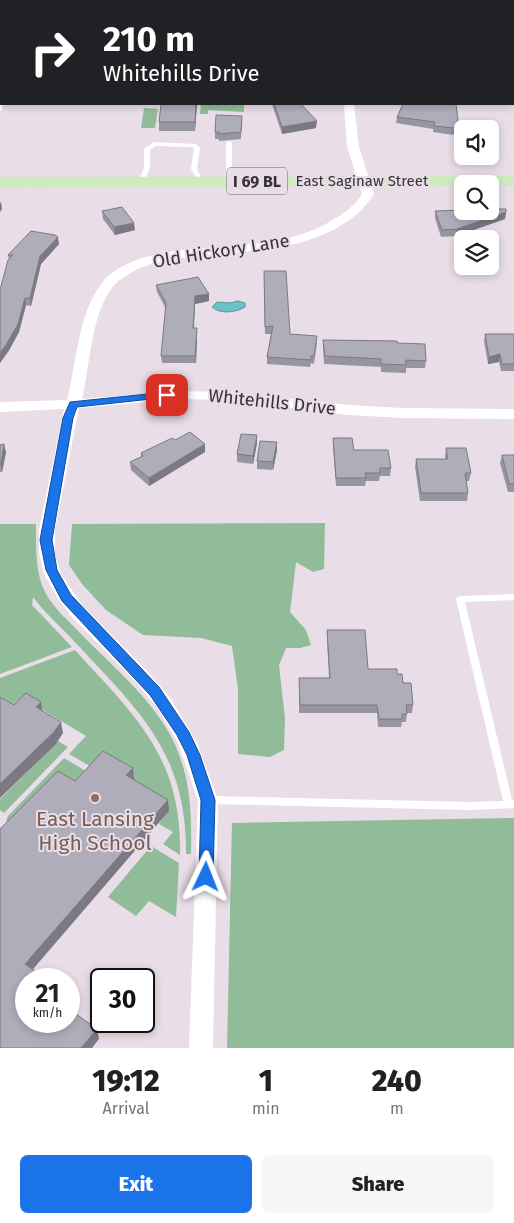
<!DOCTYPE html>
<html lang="en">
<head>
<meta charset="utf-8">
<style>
	body { margin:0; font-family:"Fira Sans",sans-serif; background:#f6f6f6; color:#202124; height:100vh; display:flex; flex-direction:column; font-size:19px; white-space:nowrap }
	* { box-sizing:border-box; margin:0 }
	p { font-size:16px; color:#757577 }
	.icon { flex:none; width:28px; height:28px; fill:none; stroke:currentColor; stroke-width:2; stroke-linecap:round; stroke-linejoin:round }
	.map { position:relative; height:1048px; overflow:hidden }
	.sheet { display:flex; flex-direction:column; background:#fff; flex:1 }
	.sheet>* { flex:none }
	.hud { position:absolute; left:0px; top:0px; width:515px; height:105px; box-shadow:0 2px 8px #0003; background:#202124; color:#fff; overflow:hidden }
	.controls { position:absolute; left:454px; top:120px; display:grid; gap:10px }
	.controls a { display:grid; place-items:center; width:45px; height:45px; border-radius:8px; background:#fff; box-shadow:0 2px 8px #0003; font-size:25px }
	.speed { position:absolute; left:15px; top:968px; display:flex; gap:10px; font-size:25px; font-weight:700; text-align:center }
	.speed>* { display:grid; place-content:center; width:65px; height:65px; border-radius:50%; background:#fff; box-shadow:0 2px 8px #0003; line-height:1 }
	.speed small { font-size:12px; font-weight:400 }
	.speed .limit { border:2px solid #111; border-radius:8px; background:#fff; color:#111 }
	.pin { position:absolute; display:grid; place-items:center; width:42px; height:42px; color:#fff; margin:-21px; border-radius:10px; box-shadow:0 2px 8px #0006 }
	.me { position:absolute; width:55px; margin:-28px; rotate:2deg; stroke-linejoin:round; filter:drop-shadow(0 0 4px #0008) }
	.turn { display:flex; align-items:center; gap:18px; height:105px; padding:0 20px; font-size:22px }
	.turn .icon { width:65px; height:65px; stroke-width:2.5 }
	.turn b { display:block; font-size:35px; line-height:42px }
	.eta { display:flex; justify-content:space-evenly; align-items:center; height:85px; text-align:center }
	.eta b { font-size:30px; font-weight:800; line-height:35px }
	.button { display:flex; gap:10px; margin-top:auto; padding:10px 20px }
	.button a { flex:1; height:58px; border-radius:8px; background:#1a73e8; color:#fff; font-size:20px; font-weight:800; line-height:58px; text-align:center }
	.button a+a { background:#f6f6f6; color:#202124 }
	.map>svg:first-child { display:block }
	.green { fill:#91bc99 }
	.water { fill:#6ac2c6; stroke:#5a979b }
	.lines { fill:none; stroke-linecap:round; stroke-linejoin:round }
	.lane { fill:#fff; fill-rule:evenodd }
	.street { fill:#fff; fill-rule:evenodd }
	.primary { fill:#cdebbf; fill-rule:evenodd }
	.wall { fill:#9795a1 }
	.shaded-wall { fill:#7b7983 }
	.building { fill:#b0adbb; stroke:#7b7983 }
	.route { fill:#1a73e8; stroke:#114b97 }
	.education-dot { fill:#8d6e63; stroke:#e9dde8; stroke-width:2 }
	.labels { text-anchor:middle; stroke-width:4; stroke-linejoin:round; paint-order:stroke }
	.far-street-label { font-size:15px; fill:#363236; stroke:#e9dde8 }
	.shield { fill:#e9dde8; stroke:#6c656b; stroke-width:1 }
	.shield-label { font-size:16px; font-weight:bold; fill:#363236 }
	.street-label { font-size:18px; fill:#363236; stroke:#e9dde8 }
	.near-education-label { font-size:21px; fill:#785e54; stroke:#e9dde8 }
</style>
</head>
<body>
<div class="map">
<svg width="514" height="1048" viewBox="0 0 514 1048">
	<rect width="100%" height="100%" fill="#e9dde8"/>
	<path class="green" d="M 201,104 L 244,104 L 244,112 L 208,110 L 208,114 L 200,114 Z
		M 144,108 L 158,109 L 155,128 L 141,128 Z
		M 325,523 L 324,569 L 313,572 L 296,562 L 290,612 L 306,630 L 311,645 L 300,648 L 286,648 L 279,665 L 285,719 L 284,750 L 270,757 L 238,754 L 238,689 L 232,646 L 201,638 L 143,635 L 106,610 L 82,584 L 69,565 L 72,524 Z
		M 0,524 L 36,524 C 36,546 35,572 45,592 C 53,608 68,620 80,633 C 108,662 143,691 165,726 C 190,766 192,807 191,854 L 186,854 C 187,751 137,709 72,639 C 59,625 44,612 33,597 L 32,605 L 72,647 L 0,674 Z
		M 75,650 C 136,717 182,757 180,855 L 163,844 L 173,832 L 159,824 L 168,811 L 69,754 L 86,736 L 28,701 L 19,708 L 0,698 L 0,678 Z
		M 58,741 L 68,747 L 4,813 L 0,810 L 0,799 Z
		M 64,758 L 89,773 L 16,828 L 6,821 L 8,816 Z
		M 514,818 L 514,1048 L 227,1048 L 232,823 Z
		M 151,846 L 179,863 L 176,917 L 149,901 L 136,916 L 108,897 Z"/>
	<path class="water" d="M 238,301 L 245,303 L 245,307 C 237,312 221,315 212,307 L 217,302 L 230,303 Z"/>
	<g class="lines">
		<path class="lane" d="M 211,0 L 224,0 L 225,1 L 213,1 Z
			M 0,100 L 1,100 L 1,104 L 2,104 L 2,110 L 0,111 Z
			M 229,141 L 232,143 L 232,181 L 229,183 L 226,181 L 226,143 Z
			M 154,142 L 196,144 L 200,148 L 197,169 L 203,181 L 202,182 L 198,182 L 191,169 L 194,148 L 193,147 L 155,146 L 150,150 L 150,168 L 144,182 L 139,183 L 138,182 L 144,168 L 144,149 Z
			M 514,594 L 514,600 L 465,602 L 512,800 L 514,800 L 514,808 L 470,810 L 209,804 L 206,803 L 204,800 L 206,797 L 209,796 L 470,802 L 503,801 L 456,599 L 457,597 L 460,596 Z"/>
		<path class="street" d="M 144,0 L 157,0 L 158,1 L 145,1 Z
			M 344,104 L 354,104 L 359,147 L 374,194 C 364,210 351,220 335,229 C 293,251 247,251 201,256 C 180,258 158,260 138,269 C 128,274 118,280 111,289 C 91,317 90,366 82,399 L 181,391 L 223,392 L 349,405 L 403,408 L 514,409 L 514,419 L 403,418 L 349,415 L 223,400 L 181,399 L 79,408 L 55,530 L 55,554 L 61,574 L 83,606 L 148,672 L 171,699 L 197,743 L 218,800 L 213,1048 L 189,1048 L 198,800 L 178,743 L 158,709 L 135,681 L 70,615 L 57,597 L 44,574 L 39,554 L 39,530 L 64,409 L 0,412 L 0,402 L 67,400 C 77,362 77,317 101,284 C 133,241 233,250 281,240 C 299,236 316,230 331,221 C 343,214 355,206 362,194 L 347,147 Z"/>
		<path class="primary" d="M 514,176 L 514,186 L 462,184 L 462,186 L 0,187 L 0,177 Z"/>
	</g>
	<path class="wall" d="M 235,0 L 371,0 L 371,1 L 240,1 Z
		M 392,0 L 514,0 L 514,3 L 514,1 L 392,1 Z
		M 197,104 L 195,131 L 159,131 L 159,122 Z
		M 272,104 L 301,104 L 316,128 L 282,134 Z
		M 403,104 L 457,127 L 453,135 L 433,132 L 433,129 L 396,123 L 397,117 Z
		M 242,116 L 241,139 L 219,141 L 219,139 L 215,139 L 215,132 Z
		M 102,211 L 135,230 L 115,235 L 103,219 Z
		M 435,211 L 506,212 L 505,219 L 456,236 L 441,237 L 435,218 Z
		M 59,244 L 41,264 L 31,306 L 26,305 L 19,332 L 8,352 L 9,259 L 8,255 Z
		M 264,271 L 290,334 L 317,343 L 314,364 L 311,363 L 310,367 L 267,364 L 267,357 L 271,334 L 265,334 Z
		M 156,285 L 209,294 L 209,301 L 195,304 L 194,328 L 197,336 L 196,363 L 162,363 L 161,356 L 166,309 L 157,292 Z
		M 485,334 L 514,334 L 514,371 L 501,371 L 499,362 L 488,364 L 484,341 Z
		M 323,340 L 397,343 L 426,361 L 425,368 L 406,368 L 406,373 L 381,372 L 381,367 L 324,364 L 323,348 Z
		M 333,438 L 354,450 L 391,468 L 390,476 L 380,476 L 379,481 L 366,481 L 365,486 L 336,486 L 333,446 Z
		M 175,440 L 205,444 L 205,452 L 149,486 L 131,470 L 130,462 L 141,457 L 141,453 Z
		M 257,443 L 253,464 L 237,462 L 237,454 Z
		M 0,445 L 6,452 L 2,472 L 0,472 Z
		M 446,448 L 471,473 L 469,481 L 466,481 L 468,493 L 467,501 L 420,501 L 415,467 L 416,459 L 445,459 L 445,456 Z
		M 277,450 L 273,470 L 257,469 L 257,461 Z
		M 502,455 L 514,455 L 514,492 L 508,492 L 500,463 Z
		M 327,630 L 368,669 L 397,674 L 403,683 L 413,705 L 412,713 L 407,713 L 406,722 L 402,722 L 401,727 L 378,727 L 377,713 L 299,713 L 299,678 L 329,678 L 327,639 Z"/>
	<path class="shaded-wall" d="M 454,0 L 477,0 L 476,1 L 442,1 Z
		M 196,104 L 197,104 L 195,131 L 195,122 Z
		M 458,120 L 457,127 L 453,135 L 454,128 Z
		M 317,121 L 316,128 L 282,134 L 282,127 Z
		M 1,202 L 2,209 L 0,212 L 0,203 Z
		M 506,212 L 505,219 L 456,236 L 457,229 Z
		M 134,223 L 135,230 L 115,235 L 114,227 Z
		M 58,237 L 59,244 L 41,264 L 31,306 L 30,298 L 40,256 Z
		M 209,294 L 209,301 L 195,304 L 193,336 L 193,328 L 195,296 Z
		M 25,298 L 26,305 L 19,332 L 8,352 L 0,363 L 0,353 Z
		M 197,328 L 197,336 L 196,363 L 195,356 Z
		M 500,354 L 499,362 L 488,364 L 489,357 Z
		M 257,435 L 257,443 L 253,464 L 253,456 Z
		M 277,442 L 277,450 L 273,470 L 273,462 Z
		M 4,444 L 6,452 L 2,472 L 1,464 Z
		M 205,444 L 205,452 L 149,486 L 149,478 Z
		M 41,702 L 43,714 L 36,707 Z
		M 61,722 L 63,733 L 56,744 L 0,798 L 0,784 Z
		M 133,768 L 134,779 L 127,787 L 126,775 Z
		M 168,800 L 169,811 L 28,975 L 25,964 Z
		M 39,974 L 40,979 L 35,979 Z
		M 97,1029 L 99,1039 L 92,1048 L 81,1048 Z"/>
	<path class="building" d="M 44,0 L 68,0 L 68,1 L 45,1 Z
		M 274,0 L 371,0 L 371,1 L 284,1 Z
		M 396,0 L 454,0 L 442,1 L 396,1 Z
		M 161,104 L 196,104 L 195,122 L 159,122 Z
		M 274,104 L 301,104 L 317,121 L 282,127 Z
		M 403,104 L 456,104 L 458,120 L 454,128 L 434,126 L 435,122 L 397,117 Z
		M 216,115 L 242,116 L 241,132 L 219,134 L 219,132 L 215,132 Z
		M 122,207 L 134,223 L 114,227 L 102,211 Z
		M 490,209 L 506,209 L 506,212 L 457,229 L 442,230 L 435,211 L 462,210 L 462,211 L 490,211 Z
		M 31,231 L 55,235 L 58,237 L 40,256 L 30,298 L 25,298 L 18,324 L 6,345 L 0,353 L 0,290 L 8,260 L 13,255 L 8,255 Z
		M 264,271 L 286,271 L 290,334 L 317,336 L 314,356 L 311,356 L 311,360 L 267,357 L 273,326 L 265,327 Z
		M 198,277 L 209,294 L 195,296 L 193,328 L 197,328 L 195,356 L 161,356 L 166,303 L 156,285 Z
		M 485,334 L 514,334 L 514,364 L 502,364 L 500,354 L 489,357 Z
		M 323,340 L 397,341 L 397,343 L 425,344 L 426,361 L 406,360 L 406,365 L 381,364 L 381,359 L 325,356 Z
		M 190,432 L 205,444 L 149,478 L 130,462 L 143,456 L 141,453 L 172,438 L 175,440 Z
		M 241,434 L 257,435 L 253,456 L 237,454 Z
		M 333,438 L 352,438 L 354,450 L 388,450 L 391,468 L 380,468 L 380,473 L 365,473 L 366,478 L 336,478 Z
		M 260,441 L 277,442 L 273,462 L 257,461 Z
		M 4,444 L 1,464 L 0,464 L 0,445 Z
		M 446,448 L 466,448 L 471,473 L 465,473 L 468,493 L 421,493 L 416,459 L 448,459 Z
		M 502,455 L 514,455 L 514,484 L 509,484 Z
		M 327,630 L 365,630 L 368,669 L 397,669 L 397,674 L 402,674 L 403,683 L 411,683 L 413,705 L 406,705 L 407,714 L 402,714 L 402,719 L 379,719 L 377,705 L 300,705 L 299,678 L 330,678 Z
		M 26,693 L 41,702 L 36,707 L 61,722 L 54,732 L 0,784 L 0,697 L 14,705 Z
		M 103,751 L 133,768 L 126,775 L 168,800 L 25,964 L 39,974 L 35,979 L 26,979 L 26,1021 L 69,1021 L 69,1009 L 97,1029 L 81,1048 L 0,1048 L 0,829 L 58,771 L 75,781 Z"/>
	<path class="route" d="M 167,392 L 170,393 L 170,397 L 77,407 L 73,418 L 52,540 L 57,570 L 71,595 L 159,687 L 189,732 L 200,755 L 215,800 L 213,877 L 211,882 L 206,884 L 201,882 L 199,877 L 201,800 L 187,755 L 177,735 L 150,695 L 62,601 L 46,570 L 40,540 L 63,418 L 70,402 Z"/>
	<circle class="education-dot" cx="95" cy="798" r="5"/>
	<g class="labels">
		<g class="far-street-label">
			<text x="362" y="186">East Saginaw Street</text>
		</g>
		<rect class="shield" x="227" y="167.5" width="60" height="27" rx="4"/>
		<g class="shield-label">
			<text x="257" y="187">I 69 BL</text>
		</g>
		<g class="street-label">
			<text transform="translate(221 251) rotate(-9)" y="6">Old Hickory Lane</text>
			<text transform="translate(272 402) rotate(6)" y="6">Whitehills Drive</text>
		</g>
		<g class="near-education-label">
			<text x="95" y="826">East Lansing<tspan x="95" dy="24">High School</tspan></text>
		</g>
	</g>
</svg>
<div class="controls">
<a><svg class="icon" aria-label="sound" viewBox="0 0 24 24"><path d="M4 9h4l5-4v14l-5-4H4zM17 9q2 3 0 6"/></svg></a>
<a><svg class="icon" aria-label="search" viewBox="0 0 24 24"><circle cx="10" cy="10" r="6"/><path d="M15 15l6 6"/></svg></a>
<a><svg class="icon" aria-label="layers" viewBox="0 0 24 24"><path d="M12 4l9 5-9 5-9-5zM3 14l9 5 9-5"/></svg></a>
</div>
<div class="speed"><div>21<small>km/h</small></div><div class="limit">30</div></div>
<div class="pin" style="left:167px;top:395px;background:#d93025"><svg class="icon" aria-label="arrive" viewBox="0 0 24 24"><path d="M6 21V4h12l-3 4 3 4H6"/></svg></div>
<svg class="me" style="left:206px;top:877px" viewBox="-20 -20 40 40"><path d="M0-17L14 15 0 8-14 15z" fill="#1a73e8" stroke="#fff" stroke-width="4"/></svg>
<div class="hud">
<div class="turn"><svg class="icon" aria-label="right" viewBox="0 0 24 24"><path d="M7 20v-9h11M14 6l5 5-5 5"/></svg><div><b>210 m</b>Whitehills Drive</div></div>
</div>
</div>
<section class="sheet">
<div class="eta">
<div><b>19:12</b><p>Arrival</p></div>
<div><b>1</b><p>min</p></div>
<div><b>240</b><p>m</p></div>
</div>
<div class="button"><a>Exit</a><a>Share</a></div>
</section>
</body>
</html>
